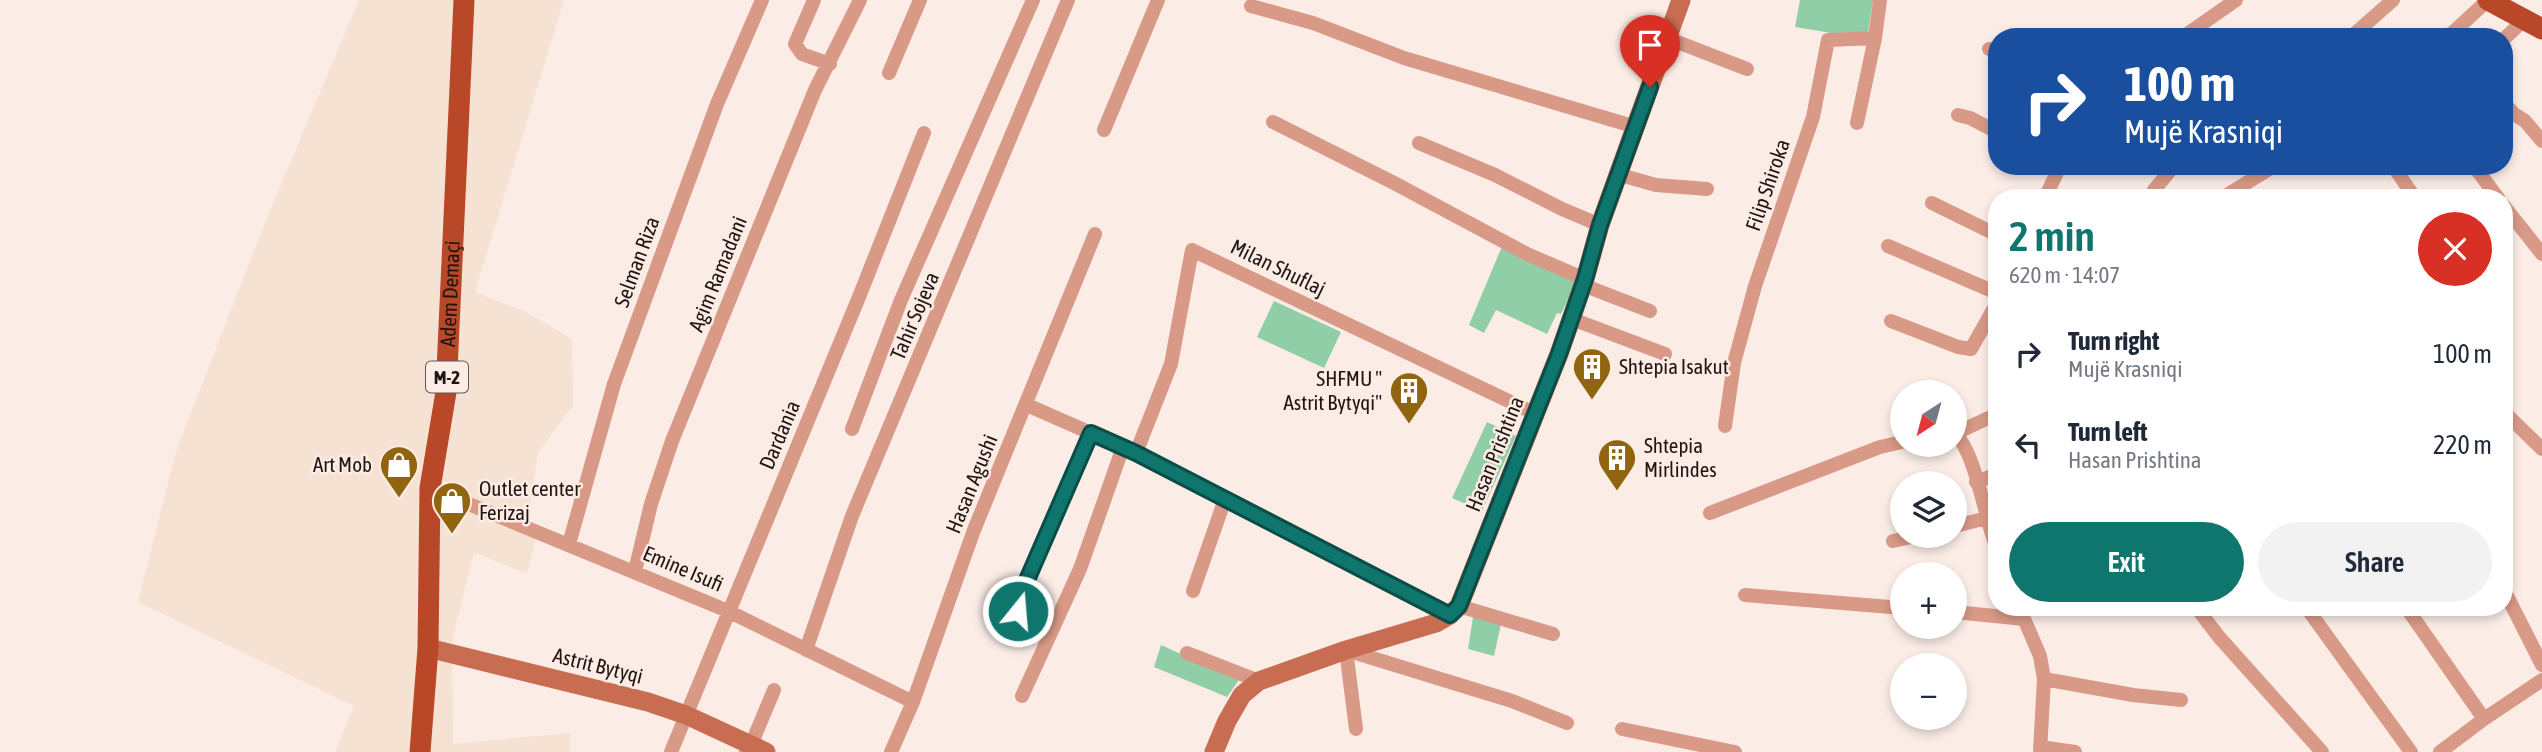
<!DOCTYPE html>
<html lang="en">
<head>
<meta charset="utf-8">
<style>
	body { margin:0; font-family:"Asap Condensed",sans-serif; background:#f2f2f3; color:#1f2937; height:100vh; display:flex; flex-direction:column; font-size:26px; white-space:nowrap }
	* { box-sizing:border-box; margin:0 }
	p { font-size:23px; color:#747a83 }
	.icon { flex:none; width:38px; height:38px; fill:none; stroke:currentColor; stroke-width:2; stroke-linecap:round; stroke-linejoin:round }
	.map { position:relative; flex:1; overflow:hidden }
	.sheet { position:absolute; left:1988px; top:189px; width:525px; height:427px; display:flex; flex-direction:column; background:#fff; border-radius:28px; box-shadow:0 4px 10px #0003 }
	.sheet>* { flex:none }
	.banner { position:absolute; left:1988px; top:28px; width:525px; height:147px; border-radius:28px; box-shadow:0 4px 10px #0003; background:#1a4fa0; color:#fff; overflow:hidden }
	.needle { width:46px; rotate:216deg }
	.controls { position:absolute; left:1890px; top:380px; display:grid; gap:14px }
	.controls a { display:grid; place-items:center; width:77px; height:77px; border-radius:50%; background:#fff; box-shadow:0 4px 10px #0003; font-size:35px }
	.pin { position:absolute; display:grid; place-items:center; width:60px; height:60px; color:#fff; margin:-72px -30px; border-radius:50% 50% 50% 0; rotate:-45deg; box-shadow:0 0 7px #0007 }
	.pin .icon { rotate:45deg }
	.me { position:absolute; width:77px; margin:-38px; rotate:17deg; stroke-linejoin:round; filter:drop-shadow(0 0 5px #0008) }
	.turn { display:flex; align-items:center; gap:24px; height:147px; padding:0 21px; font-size:32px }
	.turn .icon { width:91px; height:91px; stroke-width:2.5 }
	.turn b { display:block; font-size:49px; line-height:60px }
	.round { display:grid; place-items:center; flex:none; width:74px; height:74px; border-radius:37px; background:#f2f2f3 }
	.head { display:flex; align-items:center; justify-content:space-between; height:119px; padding:0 21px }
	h1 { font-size:42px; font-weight:600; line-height:52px; color:#0f766e }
	.primary-button { display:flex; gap:14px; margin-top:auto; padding:14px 21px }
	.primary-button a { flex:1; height:80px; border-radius:42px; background:#0f766e; color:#fff; font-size:28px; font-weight:600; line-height:80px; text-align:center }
	.primary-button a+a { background:#f2f2f3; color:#1f2937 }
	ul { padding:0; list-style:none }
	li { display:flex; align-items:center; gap:21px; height:91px; padding:0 21px }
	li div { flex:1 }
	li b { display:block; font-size:26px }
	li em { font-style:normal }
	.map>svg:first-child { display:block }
	.industrial { fill:#f5e2d2 }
	.green { fill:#8fcea6 }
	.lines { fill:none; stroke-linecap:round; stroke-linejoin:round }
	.street { stroke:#d99987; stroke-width:14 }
	.secondary { stroke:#c86c52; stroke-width:19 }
	.primary { stroke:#b94828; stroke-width:21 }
	.route-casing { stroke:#0a4d48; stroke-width:18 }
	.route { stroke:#0f766e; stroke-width:12 }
	.labels { text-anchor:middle; stroke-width:5; stroke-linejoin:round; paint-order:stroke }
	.shield { fill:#fbece6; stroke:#625650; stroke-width:2 }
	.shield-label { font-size:19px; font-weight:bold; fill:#211510 }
	.street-label { font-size:21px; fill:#211510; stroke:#fbece6 }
	.poi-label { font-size:21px; fill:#211510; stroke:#fbece6; text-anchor:start }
</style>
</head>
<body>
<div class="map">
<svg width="2542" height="752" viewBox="0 0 2542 752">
	<rect width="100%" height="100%" fill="#fbece6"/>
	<path class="industrial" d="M 359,0 L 564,0 L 475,292 L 526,312 L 572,339 L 573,405 L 538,453 L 527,522 L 536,537 L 527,574 L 474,552 L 452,641 L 453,744 L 570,733 L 570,752 L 335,752 L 354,706 L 138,602 L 176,451 L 268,215 Z"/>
	<path class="green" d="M 1800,0 L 1873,0 L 1867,39 L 1795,27 Z
		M 1503,244 L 1578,278 L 1561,314 L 1557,313 L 1547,334 L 1496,310 L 1484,333 L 1469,325 Z
		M 1274,301 L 1341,332 L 1324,368 L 1257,337 Z
		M 1487,422 L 1516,436 L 1482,511 L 1452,498 Z
		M 1473,617 L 1501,624 L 1494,656 L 1468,649 Z
		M 1161,645 L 1239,680 L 1227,697 L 1154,667 Z"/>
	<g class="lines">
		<path class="street" d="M 814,0 L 795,44 L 802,54 L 830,64
			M 1251,6 L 1313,23 L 1404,58 L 1636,127
			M 2183,37 L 2236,0
			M 2351,37 L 2393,0
			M 2448,37 L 2488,0
			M 1667,38 L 1747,69
			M 2504,39 L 2524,20
			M 1989,49 L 1997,50
			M 889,73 L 920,0
			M 2504,103 L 2514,114 L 2525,121 L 2542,141
			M 1958,115 L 1970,118 L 1997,132
			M 1273,122 L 1394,183 L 1527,254 L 1585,279
			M 1857,123 L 1875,38
			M 1104,130 L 1158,0
			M 1419,143 L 1495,175 L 1562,209 L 1600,225
			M 2393,166 L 2415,198
			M 2474,166 L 2498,198
			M 1620,175 L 1656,185 L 1707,189
			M 2154,190 L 2174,166
			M 2045,198 L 2060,166
			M 2222,198 L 2274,166
			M 1932,203 L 1997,235
			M 2504,206 L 2542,254
			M 1888,246 L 1997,293
			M 1583,285 L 1650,311
			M 1572,319 L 1665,354
			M 1891,321 L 1958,347 L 1971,349 L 1997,303
			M 1027,405 L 1136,453 L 1450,615
			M 2504,412 L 2542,449
			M 1725,426 L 1734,363 L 1755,286 L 1813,117 L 1828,40 L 1875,38 L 1880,0
			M 852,429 L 901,300 L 1033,0
			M 1955,433 C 1977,456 1984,517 1997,549
			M 1956,433 L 1997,414
			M 1136,453 L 1171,364 L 1192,250 L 1536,414
			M 1976,482 L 1997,474
			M 430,488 L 728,611 L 913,702
			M 1710,513 L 1880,447 L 1902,442
			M 1955,526 L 1987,518
			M 1893,541 L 1916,536
			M 569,544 L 614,384 L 717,104 L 762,0
			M 635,571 L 651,504 L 672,441 L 815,90 L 860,0
			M 2504,590 L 2542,665
			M 1193,591 L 1225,499
			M 1745,595 L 1902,608
			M 1459,606 L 1553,634
			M 2019,607 L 2040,656 L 2044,679 L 2040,752
			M 2196,607 L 2219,637 L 2322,752
			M 2306,607 L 2411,752
			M 2406,607 L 2484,719
			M 1955,612 L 2024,619
			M 1049,637 L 1035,630 L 1019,611 L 1027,580 L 1091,433
			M 806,650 L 852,516 L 1068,0
			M 1187,653 L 1259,681
			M 2044,679 L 2133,695 L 2181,700
			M 1022,696 L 1080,569 L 1123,447
			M 1356,729 L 1346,650 L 1512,701 L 1567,723
			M 1622,729 L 1735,752
			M 2040,747 L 2075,752
			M 671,752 L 859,297 L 924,133
			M 746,752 L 751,745 L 774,690
			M 891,752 L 913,702 L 974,530 L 1095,234
			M 2440,752 L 2484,719 L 2542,680"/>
		<path class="secondary" d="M 428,648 L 648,702 L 686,715 L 766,752
			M 1214,752 L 1227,721 L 1242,695 L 1259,681 L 1346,650 L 1436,623 L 1450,615 L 1459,606 L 1559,354 L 1585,279 L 1600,225 L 1681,0"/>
		<g class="primary">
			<path d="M 2488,0 L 2542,29"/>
			<path id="s1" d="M 420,752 L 428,648 L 430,488 L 446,392 L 464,0"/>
		</g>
	</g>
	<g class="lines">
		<g class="route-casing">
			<path id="route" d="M 1018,611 L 1027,580 L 1091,433 L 1136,453 L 1450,615 L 1459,606 L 1559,354 L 1585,279 L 1600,225 L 1650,87"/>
		</g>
		<use href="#route" class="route"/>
	</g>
	<defs>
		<g id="building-pin" transform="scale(2.0125)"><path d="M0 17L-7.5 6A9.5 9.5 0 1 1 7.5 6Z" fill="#91640f" stroke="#fbece6"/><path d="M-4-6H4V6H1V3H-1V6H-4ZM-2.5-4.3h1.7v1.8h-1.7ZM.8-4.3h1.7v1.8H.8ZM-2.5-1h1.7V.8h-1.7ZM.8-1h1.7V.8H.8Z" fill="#fff"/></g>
		<g id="shop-pin" transform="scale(2.0125)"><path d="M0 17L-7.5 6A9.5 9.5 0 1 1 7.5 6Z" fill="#91640f" stroke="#fbece6"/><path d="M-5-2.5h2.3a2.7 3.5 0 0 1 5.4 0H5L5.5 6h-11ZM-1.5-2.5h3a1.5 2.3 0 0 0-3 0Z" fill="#fff"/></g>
	</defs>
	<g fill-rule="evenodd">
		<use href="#building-pin" x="1592" y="367"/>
		<use href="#building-pin" x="1409" y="391"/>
		<use href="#building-pin" x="1617" y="458"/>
		<use href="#shop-pin" x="399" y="465"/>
		<use href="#shop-pin" x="452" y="501"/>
	</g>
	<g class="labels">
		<rect class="shield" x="426" y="361.5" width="42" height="31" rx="5"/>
		<g class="shield-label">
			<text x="447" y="384">M-2</text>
		</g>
		<g class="street-label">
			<text transform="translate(1768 185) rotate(-71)" y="7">Filip Shiroka</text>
			<text transform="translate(637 262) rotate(-70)" y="7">Selman Riza</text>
			<text transform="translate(1278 268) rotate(26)" y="7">Milan Shuflaj</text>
			<text transform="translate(718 274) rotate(-68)" y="7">Agim Ramadani</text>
			<text dy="7" stroke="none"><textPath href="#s1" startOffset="460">Adem Demaçi</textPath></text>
			<text transform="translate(915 316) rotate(-67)" y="7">Tahir Sojeva</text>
			<text transform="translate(780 435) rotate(-67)" y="7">Dardania</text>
			<text transform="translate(1495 454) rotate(-68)" y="7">Hasan Prishtina</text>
			<text transform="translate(972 484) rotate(-68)" y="7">Hasan Agushi</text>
			<text transform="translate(683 569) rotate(23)" y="7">Emine Isufi</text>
			<text transform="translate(598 666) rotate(14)" y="7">Astrit Bytyqi</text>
		</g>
		<g class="poi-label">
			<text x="1619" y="374">Shtepia Isakut</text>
			<text x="1382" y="386" text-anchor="end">SHFMU "<tspan x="1382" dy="24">Astrit Bytyqi"</tspan></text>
			<text x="1644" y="453">Shtepia<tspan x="1644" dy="24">Mirlindes</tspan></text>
			<text x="372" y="472" text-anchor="end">Art Mob</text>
			<text x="479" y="496">Outlet center<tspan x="479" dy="24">Ferizaj</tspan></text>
		</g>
	</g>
</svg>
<div class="controls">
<a><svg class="needle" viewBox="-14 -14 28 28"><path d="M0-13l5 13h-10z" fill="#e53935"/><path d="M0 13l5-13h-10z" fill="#747a83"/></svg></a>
<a><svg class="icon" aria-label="layers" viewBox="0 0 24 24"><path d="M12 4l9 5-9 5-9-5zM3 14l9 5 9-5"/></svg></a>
<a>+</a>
<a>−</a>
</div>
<div class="pin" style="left:1650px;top:87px;background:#d93025"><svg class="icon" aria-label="arrive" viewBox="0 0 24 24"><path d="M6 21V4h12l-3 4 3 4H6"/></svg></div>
<svg class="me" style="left:1018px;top:611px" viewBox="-20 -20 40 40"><circle r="17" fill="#0f766e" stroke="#fff" stroke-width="3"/><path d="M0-11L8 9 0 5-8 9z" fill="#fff"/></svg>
<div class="banner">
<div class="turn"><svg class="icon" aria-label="right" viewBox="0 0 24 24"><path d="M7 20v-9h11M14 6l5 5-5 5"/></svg><div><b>100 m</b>Mujë Krasniqi</div></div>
</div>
<section class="sheet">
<div class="head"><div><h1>2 min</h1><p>620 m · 14:07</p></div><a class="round" style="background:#d93025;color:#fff"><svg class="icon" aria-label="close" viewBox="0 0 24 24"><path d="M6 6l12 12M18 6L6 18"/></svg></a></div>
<ul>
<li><svg class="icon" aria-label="right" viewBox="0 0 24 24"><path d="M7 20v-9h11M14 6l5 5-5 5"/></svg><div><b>Turn right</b><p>Mujë Krasniqi</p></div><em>100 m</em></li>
<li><svg class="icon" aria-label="left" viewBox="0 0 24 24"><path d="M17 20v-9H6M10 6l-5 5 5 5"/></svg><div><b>Turn left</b><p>Hasan Prishtina</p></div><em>220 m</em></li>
</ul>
<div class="primary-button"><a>Exit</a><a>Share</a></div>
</section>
</div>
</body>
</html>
